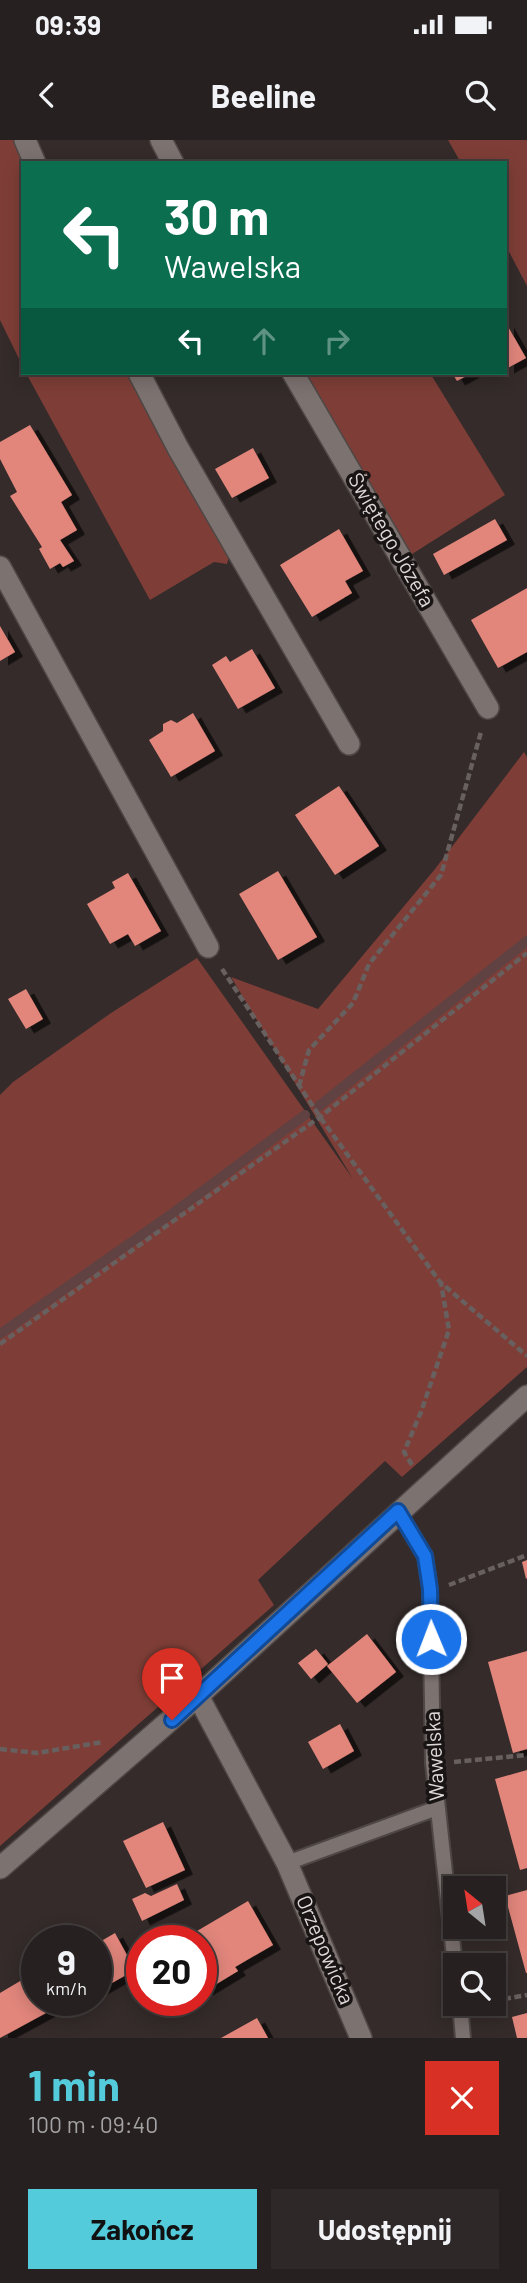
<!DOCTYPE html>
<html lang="pl">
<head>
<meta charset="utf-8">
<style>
	body { margin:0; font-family:Barlow,sans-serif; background:#2f2829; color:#f1f3f6; height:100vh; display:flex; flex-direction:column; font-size:26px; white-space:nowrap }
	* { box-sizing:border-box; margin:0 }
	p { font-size:23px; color:#a4a3a5 }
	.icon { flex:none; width:38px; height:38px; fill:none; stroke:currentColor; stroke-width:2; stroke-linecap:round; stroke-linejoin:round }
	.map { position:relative; height:1898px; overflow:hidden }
	.panel { display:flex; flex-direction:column; background:#272020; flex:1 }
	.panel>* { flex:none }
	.guide { position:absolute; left:21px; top:21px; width:486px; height:214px; border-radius:0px; box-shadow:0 4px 18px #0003,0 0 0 2px #433e3e; background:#0b6e4f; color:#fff; overflow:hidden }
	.needle { width:46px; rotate:330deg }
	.fabs { position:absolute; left:443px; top:1736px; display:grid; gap:14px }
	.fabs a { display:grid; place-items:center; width:63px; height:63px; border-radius:0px; background:#272020; box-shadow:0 4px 18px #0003,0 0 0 2px #433e3e; font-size:35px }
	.speed { position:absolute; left:21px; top:1785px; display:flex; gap:14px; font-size:35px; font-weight:700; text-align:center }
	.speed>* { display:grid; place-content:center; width:91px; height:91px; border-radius:50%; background:#272020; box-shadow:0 4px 18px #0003,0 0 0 2px #433e3e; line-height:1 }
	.speed small { font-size:18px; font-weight:400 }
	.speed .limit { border:10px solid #d22; background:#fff; color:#111 }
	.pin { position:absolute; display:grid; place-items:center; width:60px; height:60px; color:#fff; margin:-72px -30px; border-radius:50% 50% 50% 0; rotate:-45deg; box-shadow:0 0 7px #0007 }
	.pin .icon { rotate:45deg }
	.me { position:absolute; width:77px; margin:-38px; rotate:359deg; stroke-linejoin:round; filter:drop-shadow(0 0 5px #0008) }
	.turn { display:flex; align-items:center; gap:24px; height:147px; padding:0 28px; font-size:32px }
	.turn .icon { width:91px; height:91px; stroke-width:2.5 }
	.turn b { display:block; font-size:49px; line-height:60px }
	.lanes { display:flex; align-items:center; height:66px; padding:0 28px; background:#0003; justify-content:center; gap:35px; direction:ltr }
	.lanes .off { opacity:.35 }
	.round { display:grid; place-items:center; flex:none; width:74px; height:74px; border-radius:0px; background:#2f2829 }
	.head { display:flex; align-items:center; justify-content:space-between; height:119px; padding:0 28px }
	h1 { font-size:42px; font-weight:700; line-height:52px; color:#53cbdb }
	.button { display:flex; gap:14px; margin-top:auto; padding:14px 28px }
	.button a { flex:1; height:80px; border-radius:0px; background:#53cbdb; color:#111; font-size:28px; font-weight:700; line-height:80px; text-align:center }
	.button a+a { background:#2f2829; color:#f1f3f6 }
	.status { display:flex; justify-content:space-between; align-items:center; height:49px; padding:0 35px; background:#272020; direction:ltr }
	.status svg { height:19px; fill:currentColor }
	header { display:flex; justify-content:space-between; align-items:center; height:91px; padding:0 28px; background:#272020; font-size:32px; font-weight:700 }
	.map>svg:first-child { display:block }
	.green { fill:#7e3e37 }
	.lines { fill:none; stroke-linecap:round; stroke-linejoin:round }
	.stream { stroke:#604242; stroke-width:10 }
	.building { fill:#e2867c; filter:url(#shadow) }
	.lane-casing { stroke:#4e4745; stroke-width:18 }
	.street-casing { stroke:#4e4745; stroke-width:24 }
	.path { stroke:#68605f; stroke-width:4.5; stroke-dasharray:7 3.5; stroke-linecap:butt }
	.lane { stroke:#7c7270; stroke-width:14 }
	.street { stroke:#7c7270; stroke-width:21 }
	.route-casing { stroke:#114b97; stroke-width:18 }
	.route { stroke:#1a73e8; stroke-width:12 }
	.labels { text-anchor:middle; stroke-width:7; stroke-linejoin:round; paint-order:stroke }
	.street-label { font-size:21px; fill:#dfd9d8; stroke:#191514 }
</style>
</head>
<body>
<div class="status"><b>09:39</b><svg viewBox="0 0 49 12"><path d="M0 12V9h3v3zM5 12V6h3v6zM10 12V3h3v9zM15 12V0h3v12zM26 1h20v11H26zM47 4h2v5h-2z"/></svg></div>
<header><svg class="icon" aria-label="back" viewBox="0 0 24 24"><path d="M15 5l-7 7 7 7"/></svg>Beeline<svg class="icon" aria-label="search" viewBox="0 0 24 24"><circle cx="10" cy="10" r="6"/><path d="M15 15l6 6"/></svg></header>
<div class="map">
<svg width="527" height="1898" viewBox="0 0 527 1898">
	<defs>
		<filter id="shadow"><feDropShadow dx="8" dy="4.5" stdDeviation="0" flood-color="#0009"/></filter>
	</defs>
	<rect width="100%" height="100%" fill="#342b2a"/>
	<path class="green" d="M 0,0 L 17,0 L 27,23 L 23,23 L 23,227 L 0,180 Z
		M 448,0 L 527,0 L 527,146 L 506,106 L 506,23 L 461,23 Z
		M 26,233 L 134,233 L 231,410 L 227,424 L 214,422 L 150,460 Z
		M 305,233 L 430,233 L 505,355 L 409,416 Z
		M 524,612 L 527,617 L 527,1227 L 402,1337 L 385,1321 L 258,1440 L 274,1465 L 0,1706 L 0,955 L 13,942 L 111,873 L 197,818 L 353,1039 L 231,837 L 318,869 L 435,729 Z"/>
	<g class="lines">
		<path class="stream" d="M 319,966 L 527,801
			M 0,1194 L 173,1073 L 305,975"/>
	</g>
	<path class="building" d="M 506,183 L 526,218 L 506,229 Z
		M 452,233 L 472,233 L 457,241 Z
		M 30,285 L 72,355 L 61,362 L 77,390 L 60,400 L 74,421 L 63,427 L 60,423 L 50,429 L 39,409 L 42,407 L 10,356 L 17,352 L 0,319 L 0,302 Z
		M 253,308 L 269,338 L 232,358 L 215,329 Z
		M 495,379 L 507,400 L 444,435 L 433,414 Z
		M 339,389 L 363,431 L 345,441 L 352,453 L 312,477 L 280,425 Z
		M 527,448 L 527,512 L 498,528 L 471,480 Z
		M 0,486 L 15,512 L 0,521 Z
		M 252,509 L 275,548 L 238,569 L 212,525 L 226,516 L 230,522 Z
		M 193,573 L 215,611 L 171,637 L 149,600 L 163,591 L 163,584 L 171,580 L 177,583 Z
		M 339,646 L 379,706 L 335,735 L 295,675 Z
		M 278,731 L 317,797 L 278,820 L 239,754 Z
		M 128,733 L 161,791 L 135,806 L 128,794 L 110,804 L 87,764 L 115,748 L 112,742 Z
		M 26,849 L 43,879 L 26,889 L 8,859 Z
		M 527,1420 L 527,1438 L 526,1439 L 522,1422 Z
		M 367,1494 L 396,1532 L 357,1563 L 327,1526 Z
		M 316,1509 L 328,1524 L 311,1539 L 298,1523 Z
		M 527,1511 L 527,1609 L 513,1613 L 488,1522 Z
		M 340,1584 L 354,1611 L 323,1629 L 308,1602 Z
		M 527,1630 L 527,1728 L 520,1730 L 495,1639 Z
		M 163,1682 L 185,1730 L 146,1748 L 123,1701 Z
		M 177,1744 L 184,1760 L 142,1781 L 132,1759 L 145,1753 L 151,1756 Z
		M 527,1750 L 527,1833 L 526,1833 L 505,1756 Z
		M 248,1761 L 273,1805 L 235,1827 L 238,1831 L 205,1851 L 201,1844 L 201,1801 L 180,1801 Z
		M 115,1793 L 135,1830 L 96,1852 L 96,1804 Z
		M 37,1831 L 37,1860 L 82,1860 L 60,1873 L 57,1867 L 0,1898 L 0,1853 Z
		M 527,1873 L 527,1898 L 517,1898 L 512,1877 Z
		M 257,1878 L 268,1898 L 221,1898 Z"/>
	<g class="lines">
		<g class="lane-casing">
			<path id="lane" d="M 398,1371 L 425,1416 L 430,1449 L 433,1623 L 455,1825
				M 287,1723 L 437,1668
				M 460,1864 L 463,1898"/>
		</g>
		<g class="street-casing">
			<path id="street" d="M 25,0 L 35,23
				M 161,0 L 173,23
				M 139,233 L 178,308 L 349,604
				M 293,233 L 488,568
				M 0,427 L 208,807
				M 0,1728 L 198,1556
				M 361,1898 L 287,1723 L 198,1556 L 527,1256"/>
		</g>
		<path class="path" d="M 222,829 L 320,977 L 440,1142 L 527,1216
			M 299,946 L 309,910 L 353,863 L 369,824 L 441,735 L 481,592
			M 0,1204 L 320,977 L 527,813
			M 412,1325 L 404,1312 L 421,1272 L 449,1190 L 441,1143
			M 449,1445 L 527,1415
			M 0,1609 L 37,1613 L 103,1602
			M 454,1622 L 527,1615
			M 504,1859 L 527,1855"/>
		<use href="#lane" class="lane"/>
		<use href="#street" class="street"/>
	</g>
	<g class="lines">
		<g class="route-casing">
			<path id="route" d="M 172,1580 L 398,1371 L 425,1416 L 430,1449 L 431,1499"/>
		</g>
		<use href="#route" class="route"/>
	</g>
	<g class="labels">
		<g class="street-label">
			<text transform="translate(391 400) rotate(60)" y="7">Świętego Józefa</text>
			<text transform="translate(435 1616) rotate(-93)" y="7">Wawelska</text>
			<text transform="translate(325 1810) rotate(67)" y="7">Orzepowicka</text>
		</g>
	</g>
</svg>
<div class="fabs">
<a><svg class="needle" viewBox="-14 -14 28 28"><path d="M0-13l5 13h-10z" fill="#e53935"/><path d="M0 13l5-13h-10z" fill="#a4a3a5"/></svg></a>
<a><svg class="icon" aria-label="search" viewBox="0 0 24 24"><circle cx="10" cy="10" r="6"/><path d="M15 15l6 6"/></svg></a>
</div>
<div class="speed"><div>9<small>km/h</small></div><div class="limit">20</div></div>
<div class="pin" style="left:172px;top:1580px;background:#d93025"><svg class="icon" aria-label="arrive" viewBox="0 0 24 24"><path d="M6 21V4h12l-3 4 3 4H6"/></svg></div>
<svg class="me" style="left:431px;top:1499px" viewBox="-20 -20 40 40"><circle r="17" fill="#1a73e8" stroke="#fff" stroke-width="3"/><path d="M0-11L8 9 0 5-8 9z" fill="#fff"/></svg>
<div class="guide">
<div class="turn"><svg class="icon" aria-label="left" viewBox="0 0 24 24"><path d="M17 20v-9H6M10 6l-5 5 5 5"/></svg><div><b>30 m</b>Wawelska</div></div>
<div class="lanes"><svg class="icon" aria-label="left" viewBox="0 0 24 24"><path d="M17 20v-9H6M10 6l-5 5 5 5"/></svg><svg class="icon off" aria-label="ahead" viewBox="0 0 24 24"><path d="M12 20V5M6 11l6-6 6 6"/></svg><svg class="icon off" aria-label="right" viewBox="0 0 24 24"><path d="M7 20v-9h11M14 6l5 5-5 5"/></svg></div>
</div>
</div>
<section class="panel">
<div class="head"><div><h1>1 min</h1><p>100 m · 09:40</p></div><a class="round" style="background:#d93025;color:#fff"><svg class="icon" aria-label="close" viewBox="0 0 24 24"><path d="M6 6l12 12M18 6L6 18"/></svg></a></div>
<div class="button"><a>Zakończ</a><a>Udostępnij</a></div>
</section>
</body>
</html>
